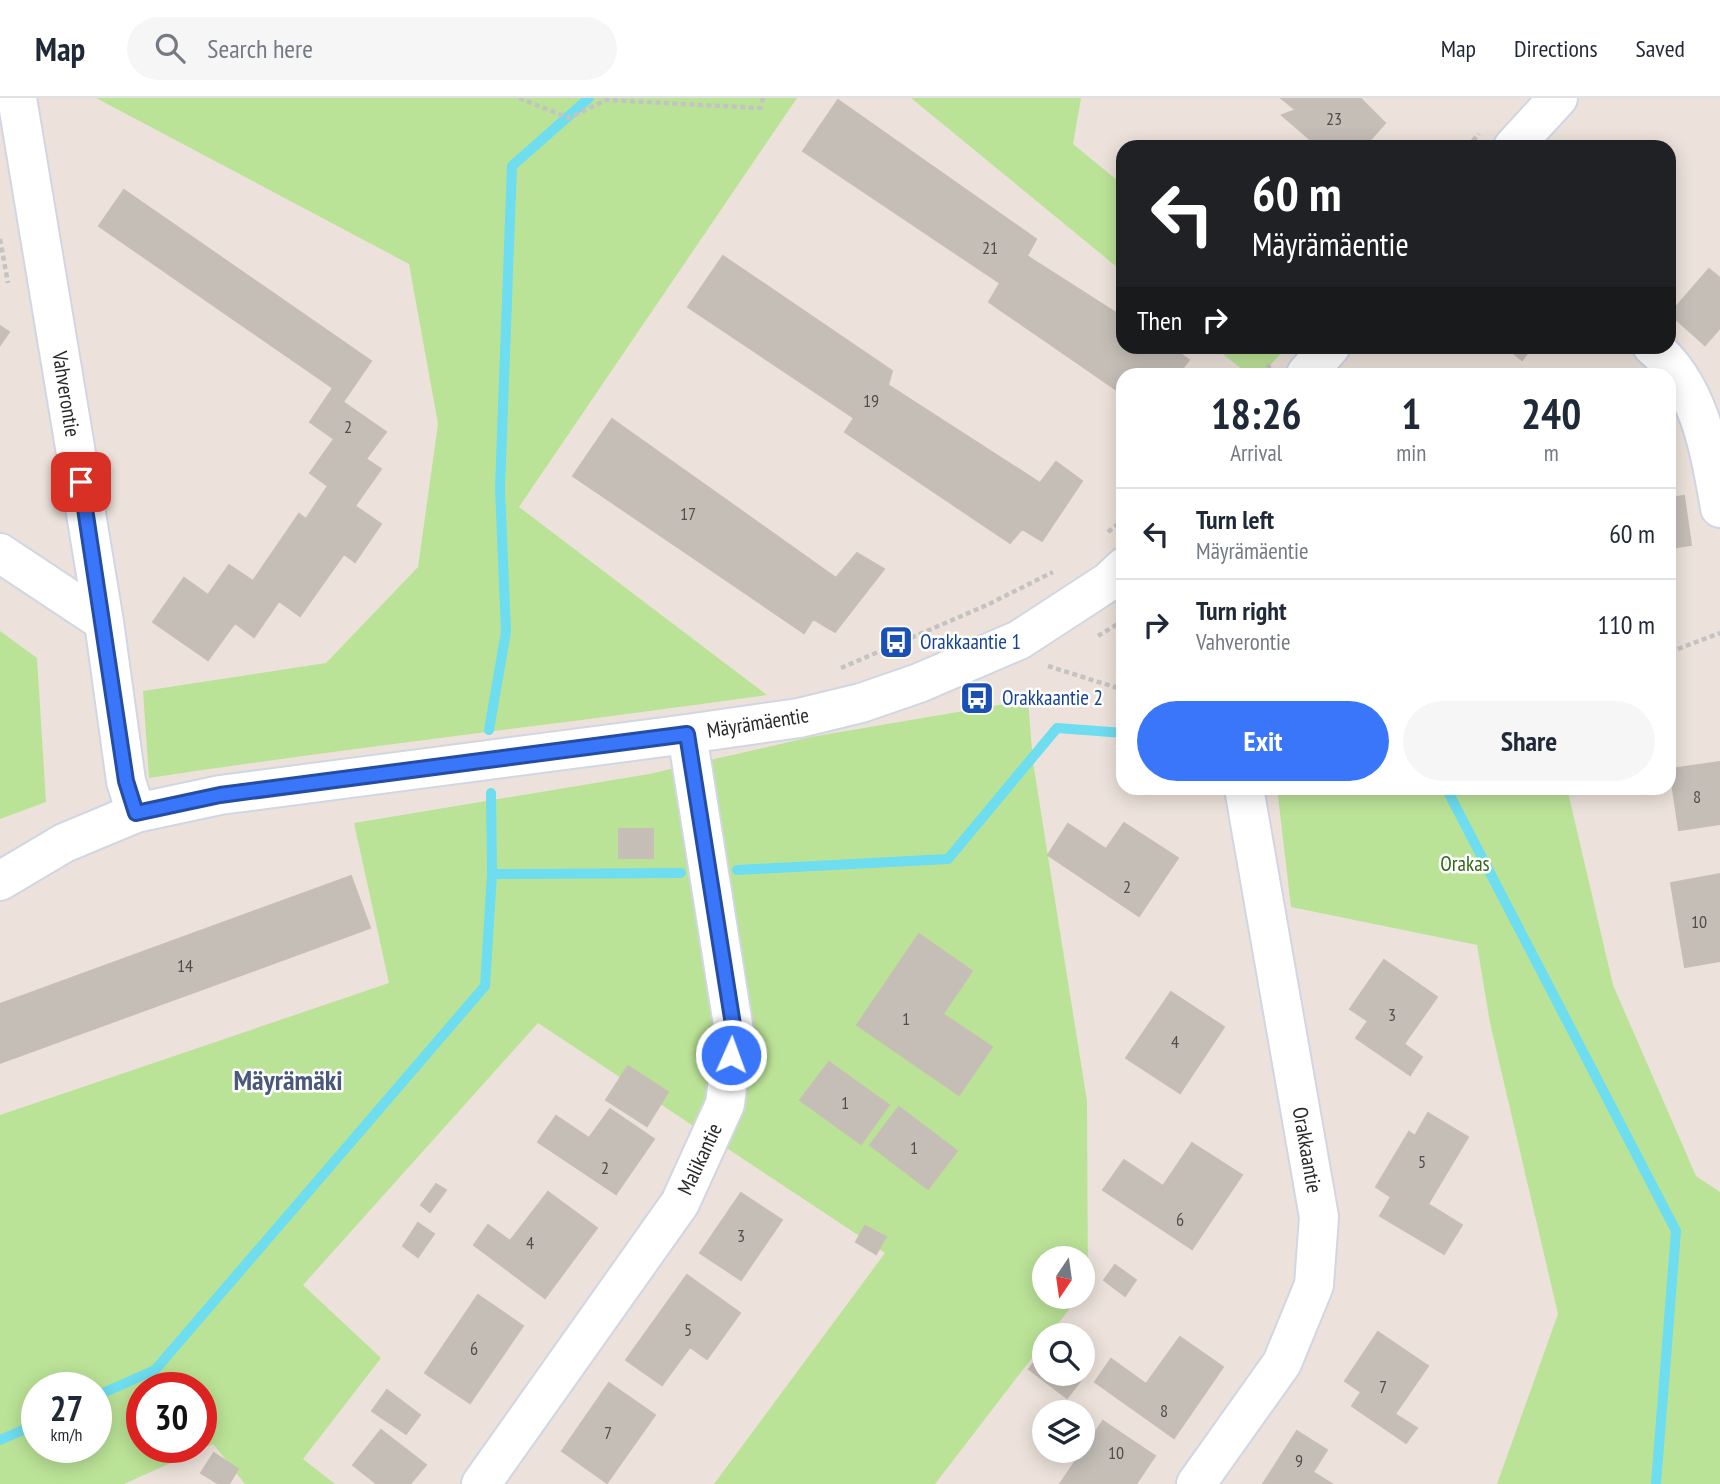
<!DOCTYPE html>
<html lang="en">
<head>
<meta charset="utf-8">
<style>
	body { margin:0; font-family:"PT Sans Narrow",sans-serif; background:#f6f6f7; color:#1f2937; height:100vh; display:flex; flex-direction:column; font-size:26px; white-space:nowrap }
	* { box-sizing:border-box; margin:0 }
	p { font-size:23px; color:#747a83 }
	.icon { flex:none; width:38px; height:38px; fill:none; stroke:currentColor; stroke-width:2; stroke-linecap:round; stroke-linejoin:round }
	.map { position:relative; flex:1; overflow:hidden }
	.side { position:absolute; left:1116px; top:270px; width:560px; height:427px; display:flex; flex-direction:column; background:#fff; border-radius:21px; box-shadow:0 4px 18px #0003 }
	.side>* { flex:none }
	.guide { position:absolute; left:1116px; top:42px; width:560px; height:214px; border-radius:21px; box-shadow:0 4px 18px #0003; background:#202124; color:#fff; overflow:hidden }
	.needle { width:46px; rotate:193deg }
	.controls { position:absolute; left:1032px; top:1148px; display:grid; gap:14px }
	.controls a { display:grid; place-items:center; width:63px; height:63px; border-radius:50%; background:#fff; box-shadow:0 4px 18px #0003; font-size:35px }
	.speed { position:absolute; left:21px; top:1274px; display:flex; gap:14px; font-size:35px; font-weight:700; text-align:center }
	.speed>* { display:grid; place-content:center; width:91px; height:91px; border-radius:50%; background:#fff; box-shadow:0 4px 18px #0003; line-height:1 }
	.speed small { font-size:18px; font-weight:400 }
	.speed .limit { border:10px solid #d22; background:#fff; color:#111 }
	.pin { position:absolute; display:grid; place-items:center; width:60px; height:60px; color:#fff; margin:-30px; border-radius:14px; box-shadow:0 4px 10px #0006 }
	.me { position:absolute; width:77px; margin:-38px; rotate:2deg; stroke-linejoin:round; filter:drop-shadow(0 0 5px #0008) }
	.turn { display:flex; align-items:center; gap:24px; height:147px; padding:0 21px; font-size:32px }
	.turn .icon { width:91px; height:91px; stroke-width:2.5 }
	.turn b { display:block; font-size:49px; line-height:60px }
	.then { display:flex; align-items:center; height:66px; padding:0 21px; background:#0003; gap:14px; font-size:26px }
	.eta { display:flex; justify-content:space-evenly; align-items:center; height:119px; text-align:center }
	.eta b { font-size:42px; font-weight:700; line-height:49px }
	.button { display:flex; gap:14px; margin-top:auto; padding:14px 21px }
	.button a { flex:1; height:80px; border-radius:42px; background:#3976fa; color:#fff; font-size:28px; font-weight:700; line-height:80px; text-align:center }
	.button a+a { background:#f6f6f7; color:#1f2937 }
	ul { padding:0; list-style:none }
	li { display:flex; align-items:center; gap:21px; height:91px; padding:0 21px; border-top:2px solid #e0e1e3 }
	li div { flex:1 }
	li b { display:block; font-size:26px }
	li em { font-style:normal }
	header { display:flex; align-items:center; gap:42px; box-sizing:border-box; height:98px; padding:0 35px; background:#fff; border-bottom:2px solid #e0e1e3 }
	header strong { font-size:33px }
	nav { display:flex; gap:38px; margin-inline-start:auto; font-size:24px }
	.search { width:490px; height:63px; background:#f6f6f7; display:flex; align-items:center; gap:18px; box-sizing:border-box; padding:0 24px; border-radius:38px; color:#747a83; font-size:26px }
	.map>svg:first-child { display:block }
	.green { fill:#bbe397; fill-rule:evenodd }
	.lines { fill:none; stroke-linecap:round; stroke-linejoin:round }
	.stream { stroke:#6dddef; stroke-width:10 }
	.building { fill:#c4beb7; stroke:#c7beb5; stroke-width:2 }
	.street-casing { stroke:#d0d6e2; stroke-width:42 }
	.secondary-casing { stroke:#d0d6e2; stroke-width:42 }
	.path { stroke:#c3c3c3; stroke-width:4.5; stroke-dasharray:5 3.5; stroke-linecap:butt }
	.street { stroke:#fff; stroke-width:38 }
	.secondary { stroke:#fff; stroke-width:38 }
	.route-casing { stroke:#254da2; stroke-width:18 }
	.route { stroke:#3976fa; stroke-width:12 }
	.labels { text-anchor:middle; stroke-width:5; stroke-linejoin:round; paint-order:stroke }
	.number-label { font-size:18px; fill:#504e4c }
	.street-label { font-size:21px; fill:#292929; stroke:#fff }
	.transit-label { font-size:21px; fill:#164399; stroke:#fff; text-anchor:start }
	.park-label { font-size:21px; fill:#336619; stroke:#fff }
	.district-label { font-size:28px; font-weight:bold; fill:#4a597a; stroke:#fff }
</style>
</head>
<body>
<header>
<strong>Map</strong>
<div class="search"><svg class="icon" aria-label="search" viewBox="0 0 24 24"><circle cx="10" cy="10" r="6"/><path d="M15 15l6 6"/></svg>Search here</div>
<nav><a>Map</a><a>Directions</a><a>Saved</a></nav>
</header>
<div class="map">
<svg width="1720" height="1386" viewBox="0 0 1720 1386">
	<rect width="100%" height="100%" fill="#ece2db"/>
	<path class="green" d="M 96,0 L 797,0 L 519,409 L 767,597 C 561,626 354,649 149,680 L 143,593 L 326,565 L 418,469 L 438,326 L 409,166 Z
		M 911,0 L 1081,0 L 1073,46 L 1123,87 L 1123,174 Z
		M 1214,249 L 1287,249 L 1262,276 L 1248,276 Z
		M 0,533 L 37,560 L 46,704 L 0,721 Z
		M 1028,602 L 1033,664 L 1087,1003 L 1088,1187 L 1083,1193 L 1083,1160 L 1045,1160 L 1045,1199 L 1079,1199 L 1049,1237 L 1045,1237 L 1045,1243 L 935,1386 L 714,1386 L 885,1155 L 538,925 L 303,1187 L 381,1260 L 303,1361 L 335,1386 L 245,1386 L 213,1346 L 124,1386 L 0,1386 L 0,1017 L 389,885 L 354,725 L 649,676 L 811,639 ZM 37,1290 L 96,1290 L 96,1349 L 37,1349 ZM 142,1290 L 201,1290 L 201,1349 L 142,1349 Z
		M 1277,690 L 1567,690 L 1613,887 L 1696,1078 L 1720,1094 L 1720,1386 L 1497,1386 L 1558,1216 L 1490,925 L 1477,847 L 1291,809 Z"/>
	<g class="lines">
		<path class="stream" d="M 489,632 L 506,534 L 500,390 L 512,68 L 589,0
			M 1446,690 L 1676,1133 L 1656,1386
			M 737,772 L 948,761 L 1057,630 L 1124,635
			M 492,776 L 681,775
			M 96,1298 L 155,1272 L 485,888 L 492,776 L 491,695
			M 0,1342 L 37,1326"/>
	</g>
	<path class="building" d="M 1281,0 L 1360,0 L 1385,25 L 1364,49 L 1319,49 L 1282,17 L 1296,12 Z
		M 838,2 L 1036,141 L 1027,158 L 1124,220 L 1124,248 L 1169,248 L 1189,262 L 1178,276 L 1124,276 L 1124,297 L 989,204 L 1000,185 L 803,53 Z
		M 124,92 L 371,263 L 343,304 L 386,334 L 366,361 L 381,371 L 355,408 L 381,426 L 355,464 L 344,456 L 300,518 L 279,503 L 254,539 L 235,525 L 208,562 L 153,524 L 184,480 L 208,497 L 229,467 L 253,483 L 299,416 L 306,421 L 328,388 L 310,375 L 334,341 L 310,324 L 333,290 L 99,128 Z
		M 723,158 L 892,273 L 888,287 L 1040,385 L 1056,364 L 1082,383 L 1042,443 L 1022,431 L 1010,445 L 845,334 L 854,320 L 688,209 Z
		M 1709,171 L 1720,180 L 1720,230 L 1705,247 L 1670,216 Z
		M 0,228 L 9,234 L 0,247 Z
		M 1505,248 L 1533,248 L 1522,262 Z
		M 612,321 L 836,480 L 857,455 L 884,471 L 835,534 L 813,521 L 804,535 L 573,378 Z
		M 1684,398 L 1691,447 L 1670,450 L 1670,400 Z
		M 1720,664 L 1720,726 L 1679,732 L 1670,671 Z
		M 1124,725 L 1178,760 L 1139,818 L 1048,757 L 1068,726 L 1106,751 Z
		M 619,731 L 653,731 L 653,760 L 619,760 Z
		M 1720,776 L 1720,863 L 1685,869 L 1671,785 Z
		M 351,778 L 370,830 L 0,965 L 0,906 Z
		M 919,836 L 972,873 L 943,916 L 992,949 L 959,997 L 857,927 Z
		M 1384,862 L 1437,899 L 1404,946 L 1422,959 L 1410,977 L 1356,940 L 1368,923 L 1350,911 Z
		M 1171,894 L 1224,929 L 1180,995 L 1126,960 Z
		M 829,964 L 889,1007 L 861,1046 L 800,1002 Z
		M 628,968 L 668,994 L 647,1028 L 606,1002 Z
		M 899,1009 L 957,1053 L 928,1091 L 870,1047 Z
		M 610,1011 L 654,1041 L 616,1096 L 538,1044 L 556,1018 L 589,1040 Z
		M 1428,1015 L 1468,1039 L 1428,1106 L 1462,1127 L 1444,1156 L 1380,1118 L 1391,1099 L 1376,1089 L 1409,1034 L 1415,1038 Z
		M 1192,1045 L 1242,1077 L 1192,1151 L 1103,1092 L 1124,1062 L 1163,1088 Z
		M 436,1086 L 446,1092 L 430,1114 L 421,1107 Z
		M 548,1094 L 597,1130 L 545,1200 L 474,1147 L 488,1127 L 510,1143 Z
		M 741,1095 L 782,1122 L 741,1182 L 700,1155 Z
		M 418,1125 L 434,1136 L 418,1159 L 403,1148 Z
		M 865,1128 L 886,1139 L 876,1156 L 856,1144 Z
		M 1115,1167 L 1136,1182 L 1125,1198 L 1104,1182 Z
		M 687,1177 L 740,1215 L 707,1261 L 690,1249 L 662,1287 L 626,1262 Z
		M 478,1197 L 523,1228 L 470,1305 L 425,1275 Z
		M 1378,1234 L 1428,1268 L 1395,1316 L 1417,1330 L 1406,1345 L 1352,1308 L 1361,1294 L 1345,1283 Z
		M 1180,1239 L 1223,1269 L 1174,1340 L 1095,1284 L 1111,1261 L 1146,1286 Z
		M 1045,1250 L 1045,1276 L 1083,1276 L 1083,1272 L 1087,1274 L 1067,1300 L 1029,1271 Z
		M 609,1285 L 655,1317 L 607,1385 L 562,1353 Z
		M 387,1292 L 420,1317 L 406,1336 L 372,1313 Z
		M 1103,1323 L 1155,1358 L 1136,1386 L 1060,1386 Z
		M 381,1332 L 426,1367 L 410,1386 L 377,1386 L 353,1367 Z
		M 1297,1333 L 1327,1352 L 1313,1374 L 1332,1386 L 1263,1386 Z
		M 214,1355 L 238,1371 L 229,1386 L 219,1386 L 201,1375 Z"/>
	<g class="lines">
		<g class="street-casing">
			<path id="street" d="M 17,0 L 104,524 L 126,683 L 136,715
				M 1652,248 C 1700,288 1710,353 1720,410
				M 0,455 L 104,524
				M 481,1386 L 680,1105 L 725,1006 L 734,933 L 687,636
				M 1196,1386 L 1282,1265 L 1314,1187 L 1319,1119 L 1244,690"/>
		</g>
		<g class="secondary-casing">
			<path id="secondary" d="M 1513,49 L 1558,0
				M 1306,276 L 1331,248
				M 0,783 L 64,745 L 136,715 L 220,697 L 687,636 L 799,620 L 861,605 L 919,585 L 1019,542 L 1108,484 L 1124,469"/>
		</g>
		<path class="path" d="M 519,0 L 569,20 L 606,2 L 760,10 L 763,0
			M 1467,49 L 1479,36
			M 0,141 L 8,185
			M 1262,276 L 1270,267
			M 1108,434 L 1124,421
			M 1098,538 L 1124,522
			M 1670,554 L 1720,535
			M 1048,568 L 1124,592
			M 841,570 L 987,507 L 1053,474"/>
		<use href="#street" class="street"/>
		<use href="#secondary" class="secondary"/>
	</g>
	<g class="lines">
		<g class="route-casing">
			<path id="route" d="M 81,384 L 126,683 L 136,715 L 220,697 L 687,636 L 734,933 L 731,957"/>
		</g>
		<use href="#route" class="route"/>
	</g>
	<defs>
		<g id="bus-square" transform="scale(1.75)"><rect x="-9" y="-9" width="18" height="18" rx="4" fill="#1a4fb4" stroke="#fff"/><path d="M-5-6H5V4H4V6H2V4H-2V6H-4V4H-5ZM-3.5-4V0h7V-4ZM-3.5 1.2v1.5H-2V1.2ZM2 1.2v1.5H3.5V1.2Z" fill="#fff"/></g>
	</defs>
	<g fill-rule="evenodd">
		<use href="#bus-square" x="896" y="544"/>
		<use href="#bus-square" x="977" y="600"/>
	</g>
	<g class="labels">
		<g class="number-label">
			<text x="1334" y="27">23</text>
			<text x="990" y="156">21</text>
			<text x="871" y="309">19</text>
			<text x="348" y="335">2</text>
			<text x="688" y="422">17</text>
			<text x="1697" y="705">8</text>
			<text x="1127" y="795">2</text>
			<text x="1699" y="830">10</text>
			<text x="185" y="874">14</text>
			<text x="1392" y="923">3</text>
			<text x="906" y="927">1</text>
			<text x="1175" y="950">4</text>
			<text x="845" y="1011">1</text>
			<text x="914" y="1056">1</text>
			<text x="1422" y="1070">5</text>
			<text x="605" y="1076">2</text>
			<text x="1180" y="1128">6</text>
			<text x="741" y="1144">3</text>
			<text x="530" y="1151">4</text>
			<text x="688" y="1238">5</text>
			<text x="474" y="1257">6</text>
			<text x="1383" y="1295">7</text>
			<text x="1164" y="1319">8</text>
			<text x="608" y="1341">7</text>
			<text x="1116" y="1361">10</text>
			<text x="1299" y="1369">9</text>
		</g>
		<g class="street-label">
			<text transform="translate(66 296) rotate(81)" y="7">Vahverontie</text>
			<text transform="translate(758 625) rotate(-9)" y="7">Mäyrämäentie</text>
			<text transform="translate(1307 1052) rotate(80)" y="7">Orakkaantie</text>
			<text transform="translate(700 1061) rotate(-65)" y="7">Malikantie</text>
		</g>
		<g class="transit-label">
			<text x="920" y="551">Orakkaantie 1</text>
			<text x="1002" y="607">Orakkaantie 2</text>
		</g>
		<g class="park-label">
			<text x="1465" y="773">Orakas</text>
		</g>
		<g class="district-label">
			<text x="288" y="992">Mäyrämäki</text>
		</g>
	</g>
</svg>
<div class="controls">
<a><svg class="needle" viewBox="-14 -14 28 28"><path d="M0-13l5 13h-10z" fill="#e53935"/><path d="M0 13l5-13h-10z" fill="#747a83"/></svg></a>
<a><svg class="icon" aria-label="search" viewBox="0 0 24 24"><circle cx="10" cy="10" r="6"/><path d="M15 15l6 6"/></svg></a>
<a><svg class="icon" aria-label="layers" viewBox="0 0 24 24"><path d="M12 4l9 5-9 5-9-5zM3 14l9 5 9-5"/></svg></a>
</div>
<div class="speed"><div>27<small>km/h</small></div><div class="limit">30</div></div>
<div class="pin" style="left:81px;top:384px;background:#d93025"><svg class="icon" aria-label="arrive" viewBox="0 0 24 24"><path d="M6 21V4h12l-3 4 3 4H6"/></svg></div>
<svg class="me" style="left:731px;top:957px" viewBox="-20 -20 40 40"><circle r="17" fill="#3976fa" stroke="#fff" stroke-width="3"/><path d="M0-11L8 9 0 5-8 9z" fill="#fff"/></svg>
<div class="guide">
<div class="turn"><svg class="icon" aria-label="left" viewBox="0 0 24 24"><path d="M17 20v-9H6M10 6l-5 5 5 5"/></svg><div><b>60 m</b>Mäyrämäentie</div></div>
<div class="then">Then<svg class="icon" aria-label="right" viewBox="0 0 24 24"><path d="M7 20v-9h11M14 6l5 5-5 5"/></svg></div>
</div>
<section class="side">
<div class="eta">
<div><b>18:26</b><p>Arrival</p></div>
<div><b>1</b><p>min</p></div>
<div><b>240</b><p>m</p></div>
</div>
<ul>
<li><svg class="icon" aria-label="left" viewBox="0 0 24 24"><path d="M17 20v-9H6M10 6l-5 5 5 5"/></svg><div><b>Turn left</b><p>Mäyrämäentie</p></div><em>60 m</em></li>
<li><svg class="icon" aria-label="right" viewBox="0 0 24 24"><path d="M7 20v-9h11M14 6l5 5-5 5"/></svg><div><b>Turn right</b><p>Vahverontie</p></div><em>110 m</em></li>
</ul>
<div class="button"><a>Exit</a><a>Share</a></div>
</section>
</div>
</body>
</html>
